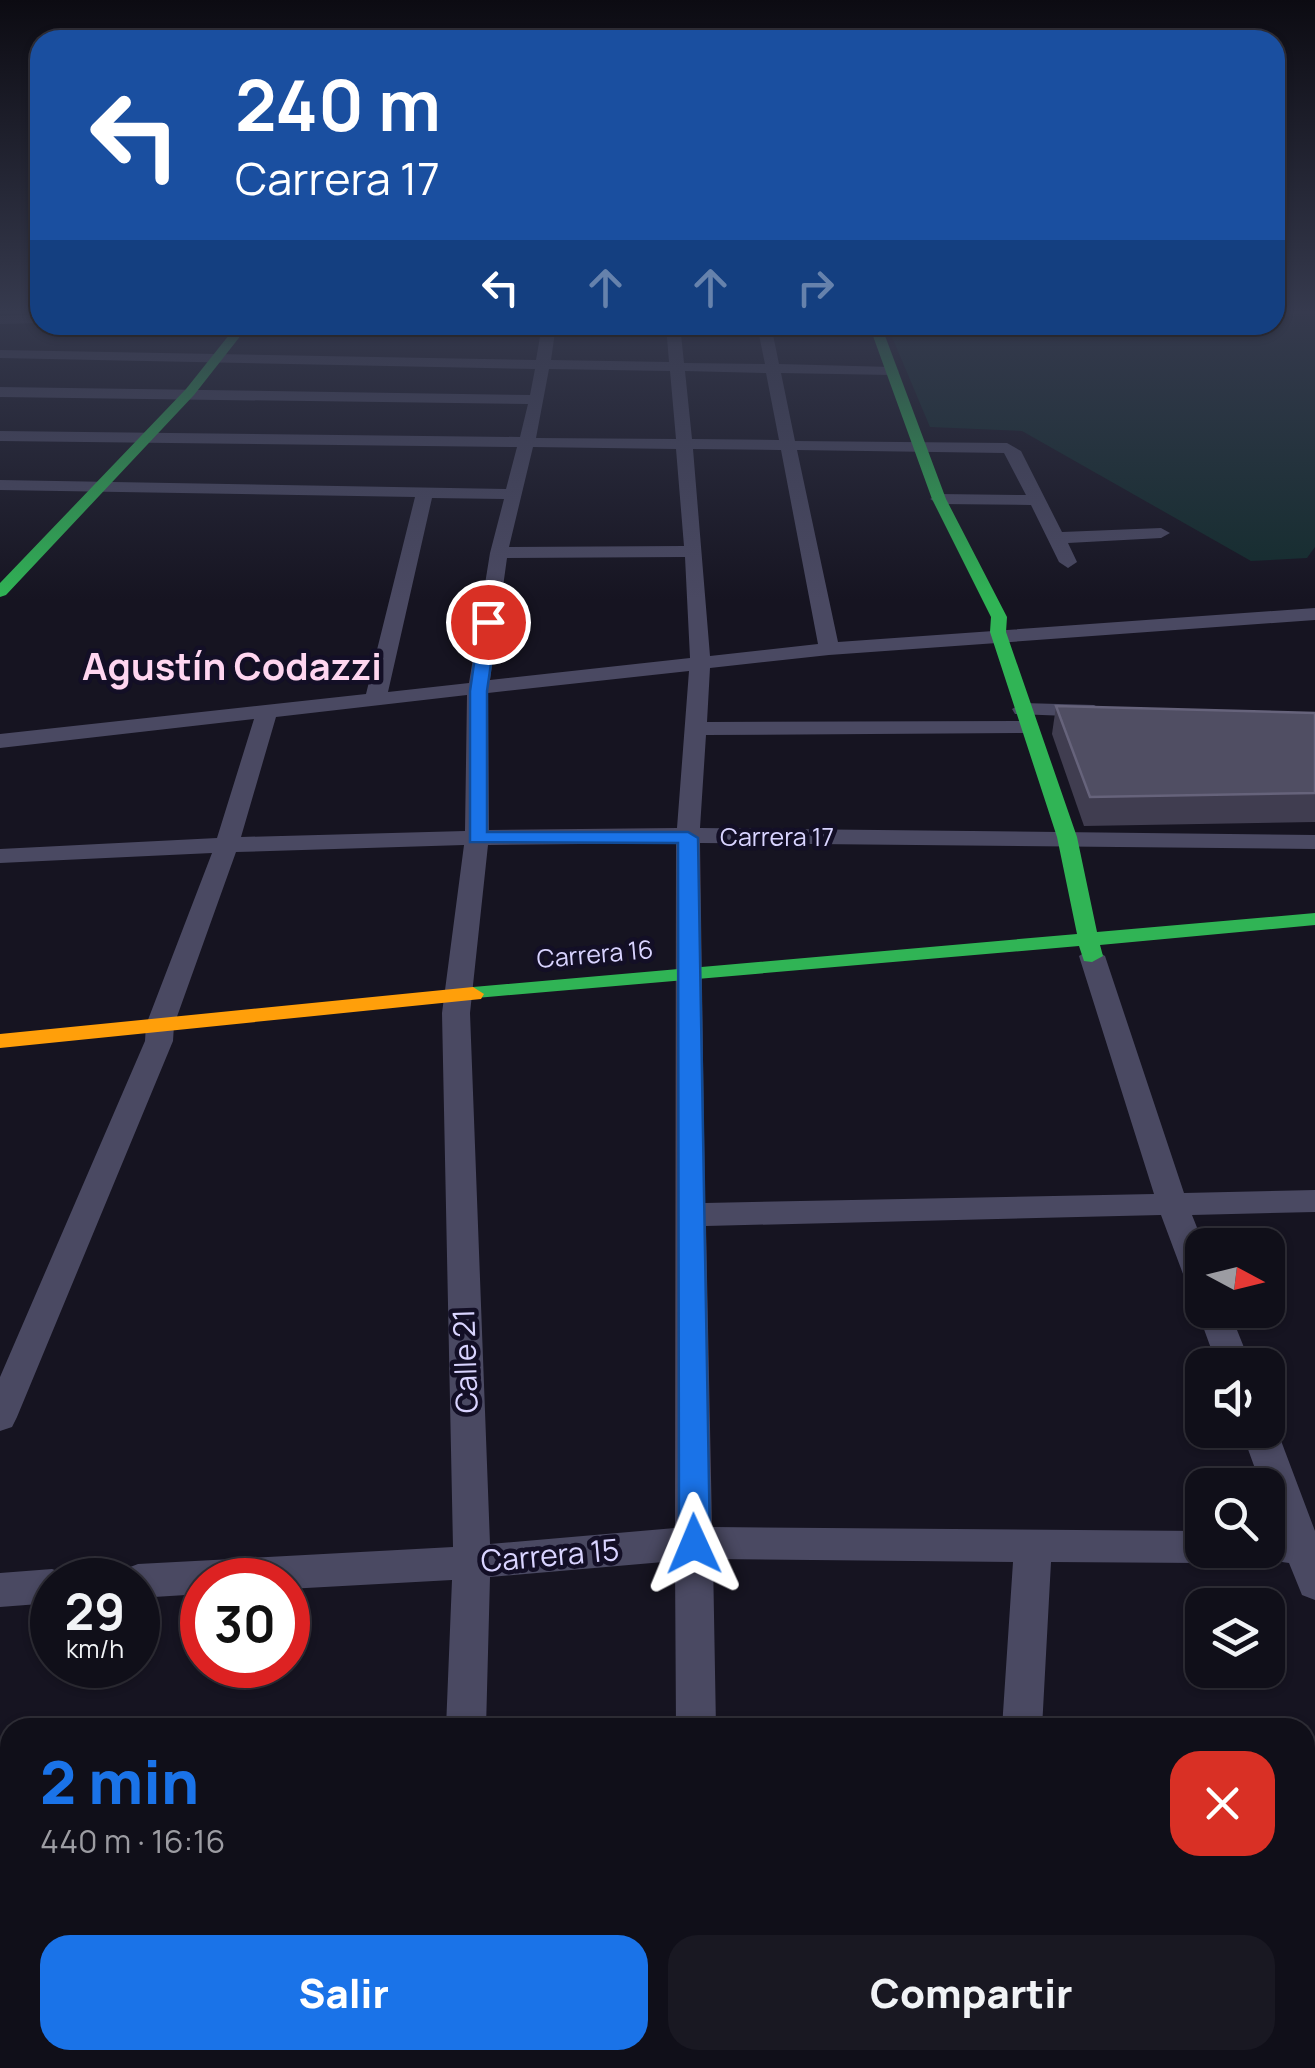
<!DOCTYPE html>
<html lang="es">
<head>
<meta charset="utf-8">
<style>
	body { margin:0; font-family:Manrope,sans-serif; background:#191822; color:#f1f3f6; height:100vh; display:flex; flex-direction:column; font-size:38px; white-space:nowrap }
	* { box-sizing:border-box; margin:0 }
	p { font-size:32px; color:#9c9ca2 }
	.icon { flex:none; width:55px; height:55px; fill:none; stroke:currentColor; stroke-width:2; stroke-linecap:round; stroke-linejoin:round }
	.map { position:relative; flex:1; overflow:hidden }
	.details { position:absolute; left:0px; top:1718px; width:1315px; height:352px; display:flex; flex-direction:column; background:#100f19; border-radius:30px 30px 0 0; box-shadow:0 2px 8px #0004,0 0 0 2px #302f38 }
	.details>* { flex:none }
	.hud { position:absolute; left:30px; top:30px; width:1255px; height:305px; border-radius:30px; box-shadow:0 2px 8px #0004,0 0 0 2px #302f38; background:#1a4fa0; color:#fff; overflow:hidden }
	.needle { width:65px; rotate:97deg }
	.fabs { position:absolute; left:1185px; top:1228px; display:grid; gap:20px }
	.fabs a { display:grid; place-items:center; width:100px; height:100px; border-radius:20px; background:#100f19; box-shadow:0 2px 8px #0004,0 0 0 2px #302f38; font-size:50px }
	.speed { position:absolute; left:30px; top:1558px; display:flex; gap:20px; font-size:50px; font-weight:700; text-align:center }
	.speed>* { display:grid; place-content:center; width:130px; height:130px; border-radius:50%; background:#100f19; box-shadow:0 2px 8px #0004,0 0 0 2px #302f38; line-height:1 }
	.speed small { font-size:25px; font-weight:400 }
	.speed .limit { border:15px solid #d22; background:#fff; color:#111 }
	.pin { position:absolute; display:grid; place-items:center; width:85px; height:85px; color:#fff; margin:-42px; border:5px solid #fff; border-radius:50%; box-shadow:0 2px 10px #0007 }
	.me { position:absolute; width:110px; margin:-55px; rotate:359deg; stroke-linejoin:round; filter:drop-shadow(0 0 8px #0008) }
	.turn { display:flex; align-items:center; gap:35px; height:210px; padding:0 40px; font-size:45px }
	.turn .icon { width:130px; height:130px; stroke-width:2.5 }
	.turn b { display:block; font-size:70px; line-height:85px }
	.lanes { display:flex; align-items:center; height:95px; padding:0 40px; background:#0003; justify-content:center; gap:50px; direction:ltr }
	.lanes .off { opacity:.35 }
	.round { display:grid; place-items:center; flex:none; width:105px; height:105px; border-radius:30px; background:#191822 }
	.summary { display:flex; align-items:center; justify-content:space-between; height:170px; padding:0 40px }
	h1 { font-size:60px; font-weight:800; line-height:75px; color:#1a73e8 }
	.action { display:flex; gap:20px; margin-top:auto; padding:20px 40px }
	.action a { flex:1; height:115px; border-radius:30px; background:#1a73e8; color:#fff; font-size:40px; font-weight:800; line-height:115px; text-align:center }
	.action a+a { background:#191822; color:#f1f3f6 }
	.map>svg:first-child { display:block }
	.green { fill:#132c2d }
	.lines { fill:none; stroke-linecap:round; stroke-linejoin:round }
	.street { fill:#4a4962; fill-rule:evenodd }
	.fast { fill:#30b455; fill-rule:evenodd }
	.slow { fill:#ff9f0a; fill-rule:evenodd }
	.wall { fill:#403d50 }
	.building { fill:#504e63; stroke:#66637b; stroke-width:2.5 }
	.route { fill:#1a73e8; stroke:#114b97; stroke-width:2.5 }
	.labels { text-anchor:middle; stroke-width:9; stroke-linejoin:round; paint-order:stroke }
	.street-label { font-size:25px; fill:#d9d4ff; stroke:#130f26 }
	.near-street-label { font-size:30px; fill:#d9d4ff; stroke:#130f26 }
	.far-town-label { font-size:38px; font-weight:bold; fill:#ffd6f0; stroke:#130f26 }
</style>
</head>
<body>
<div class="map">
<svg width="1315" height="2068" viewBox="0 0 1315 2068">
	<rect width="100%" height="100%" fill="#161421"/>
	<path class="green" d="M 1275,310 L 1315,310 L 1315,547 L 1307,558 L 1251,561 L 1022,431 L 930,427 L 887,325 L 1275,325 Z"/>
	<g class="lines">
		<path class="street" d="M 40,315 L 40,323 L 0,324 L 0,316 Z
			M 542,325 L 556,325 L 551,360 L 669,362 L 666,325 L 680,325 L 684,363 L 765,364 L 757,325 L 771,325 L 779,364 L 892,367 L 899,371 L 892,375 L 781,373 L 795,441 L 1007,443 L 1021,451 L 1062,532 L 1161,528 L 1170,533 L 1161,538 L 1068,543 L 1077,562 L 1068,568 L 1059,562 L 1031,505 L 939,504 L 930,499 L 939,494 L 1026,495 L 1004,453 L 797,450 L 838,642 L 1315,608 L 1315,620 L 829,655 L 710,668 L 707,722 L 1028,721 L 1039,727 L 1028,733 L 706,735 L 700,828 L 1315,835 L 1315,849 L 700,843 L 705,1203 L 1154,1194 L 1079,956 L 1092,948 L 1105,956 L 1184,1193 L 1315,1190 L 1315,1212 L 1192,1215 L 1204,1245 L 1202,1294 L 1191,1291 L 1186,1282 L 1161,1215 L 706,1226 L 712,1527 L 1202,1531 L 1202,1550 L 1219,1550 L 1215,1558 L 1202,1563 L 1051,1562 L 1042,1728 L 1002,1728 L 1013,1562 L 713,1559 L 716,1728 L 676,1728 L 675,1561 L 490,1577 L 486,1728 L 446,1728 L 452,1580 L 288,1589 L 288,1580 L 202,1580 L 202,1594 L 138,1598 L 138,1580 L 119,1580 L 125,1569 L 138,1564 L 453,1547 L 442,1013 L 464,845 L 236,852 L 174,1025 L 173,1041 L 17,1417 L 12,1427 L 0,1431 L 0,1377 L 145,1041 L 146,1025 L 212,853 L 0,863 L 0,849 L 217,838 L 254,719 L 0,748 L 0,734 L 366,694 L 415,497 L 0,490 L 0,480 L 506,489 L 517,447 L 0,441 L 0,431 L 520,437 L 528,404 L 0,397 L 0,387 L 530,395 L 535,369 L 0,358 L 0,350 L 536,360 ZM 549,369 L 670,371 L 676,439 L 536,438 ZM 685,371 L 766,373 L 779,440 L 692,439 ZM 533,447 L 676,449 L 684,546 L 509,547 ZM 693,449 L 781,450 L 818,644 L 710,656 ZM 432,498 L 504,499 L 490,553 L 469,683 L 388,692 ZM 685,557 L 690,658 L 490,680 L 507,558 ZM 689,671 L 677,828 L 489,830 L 488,693 ZM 467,695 L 465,831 L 241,837 L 276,717 ZM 676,843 L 675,1528 L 490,1544 L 470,1013 L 488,845 Z
			M 1023,703 L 1094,705 L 1105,711 L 1094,717 L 1015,714 L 1012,709 Z
			M 1202,1301 L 1202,1310 L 1229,1310 L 1251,1365 L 1217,1365 L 1197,1310 Z
			M 1268,1419 L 1277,1430 L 1315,1531 L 1315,1600 L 1302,1595 L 1289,1563 L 1255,1558 L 1251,1550 L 1268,1550 L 1268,1531 L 1277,1531 L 1268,1503 L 1268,1485 L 1261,1485 L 1241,1430 L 1268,1430 Z
			M 52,1569 L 65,1574 L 68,1580 L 52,1580 L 52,1603 L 0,1607 L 0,1573 Z
			M 430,2060 L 478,2060 L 478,2068 L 430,2068 Z
			M 675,2060 L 723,2060 L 723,2068 L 675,2068 Z
			M 978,2060 L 1026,2060 L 1025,2068 L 977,2068 Z"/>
		<path class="fast" d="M 237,325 L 249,325 L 194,395 L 6,595 L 0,597 L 0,583 L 186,389 Z
			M 869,325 L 881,325 L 946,499 L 1007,617 L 1006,632 L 1077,837 L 1097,932 L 1315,913 L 1315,925 L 1100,945 L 1103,956 L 1092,962 L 1084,961 L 1079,946 L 465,999 L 462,994 L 473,987 L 1077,934 L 1057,837 L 990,632 L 991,617 L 932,499 Z"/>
		<path class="slow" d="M 473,987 L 484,994 L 481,999 L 0,1048 L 0,1034 Z"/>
	</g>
	<path class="wall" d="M 1056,706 L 1315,713 L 1315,822 L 1084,826 L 1052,734 Z"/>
	<path class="building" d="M 1056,706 L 1315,713 L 1315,793 L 1090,797 Z"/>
	<linearGradient id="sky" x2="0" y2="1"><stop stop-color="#0c0b12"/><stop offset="0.52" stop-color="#363a4e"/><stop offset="1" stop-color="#363a4e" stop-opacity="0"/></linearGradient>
	<rect width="1315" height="600" fill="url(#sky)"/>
	<path class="route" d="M 488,617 L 497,622 L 487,691 L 487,832 L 688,832 L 698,838 L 710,1544 L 705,1553 L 694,1557 L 684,1553 L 679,1544 L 678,843 L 470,842 L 470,691 L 480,622 Z"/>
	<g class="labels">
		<g class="street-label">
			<text x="777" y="846">Carrera 17</text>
			<text transform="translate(595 954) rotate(-5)" y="9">Carrera 16</text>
		</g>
		<g class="near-street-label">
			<text transform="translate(466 1361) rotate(-92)" y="10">Calle 21</text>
			<text transform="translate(550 1556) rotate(-5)" y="10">Carrera 15</text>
		</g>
		<g class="far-town-label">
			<text x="232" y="680">Agustín Codazzi</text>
		</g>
	</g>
</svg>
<div class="fabs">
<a><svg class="needle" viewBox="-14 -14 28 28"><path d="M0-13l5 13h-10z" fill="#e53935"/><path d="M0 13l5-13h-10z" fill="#9c9ca2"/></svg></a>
<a><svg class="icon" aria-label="sound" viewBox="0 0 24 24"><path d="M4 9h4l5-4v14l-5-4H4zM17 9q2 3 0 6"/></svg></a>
<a><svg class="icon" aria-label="search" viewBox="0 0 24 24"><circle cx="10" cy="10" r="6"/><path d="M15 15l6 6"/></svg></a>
<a><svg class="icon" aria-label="layers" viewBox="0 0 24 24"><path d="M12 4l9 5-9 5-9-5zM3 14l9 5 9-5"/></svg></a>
</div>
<div class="speed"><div>29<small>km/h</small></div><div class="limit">30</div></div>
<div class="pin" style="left:488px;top:622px;background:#d93025"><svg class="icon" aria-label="arrive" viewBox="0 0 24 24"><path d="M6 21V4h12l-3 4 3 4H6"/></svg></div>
<svg class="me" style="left:694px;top:1544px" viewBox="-20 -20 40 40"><path d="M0-17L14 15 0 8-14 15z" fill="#1a73e8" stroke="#fff" stroke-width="4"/></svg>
<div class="hud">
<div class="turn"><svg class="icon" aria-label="left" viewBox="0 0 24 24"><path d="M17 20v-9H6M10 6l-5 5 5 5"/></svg><div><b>240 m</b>Carrera 17</div></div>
<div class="lanes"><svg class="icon" aria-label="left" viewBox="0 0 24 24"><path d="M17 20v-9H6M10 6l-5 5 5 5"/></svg><svg class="icon off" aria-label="ahead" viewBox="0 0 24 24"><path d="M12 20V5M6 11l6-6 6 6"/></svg><svg class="icon off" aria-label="ahead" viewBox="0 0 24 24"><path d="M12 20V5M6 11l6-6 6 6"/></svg><svg class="icon off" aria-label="right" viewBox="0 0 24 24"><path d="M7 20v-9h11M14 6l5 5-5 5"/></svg></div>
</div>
<section class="details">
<div class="summary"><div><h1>2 min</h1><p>440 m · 16:16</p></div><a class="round" style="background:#d93025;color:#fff"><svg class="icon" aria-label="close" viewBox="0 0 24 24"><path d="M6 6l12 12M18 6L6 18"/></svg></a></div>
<div class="action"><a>Salir</a><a>Compartir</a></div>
</section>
</div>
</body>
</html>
